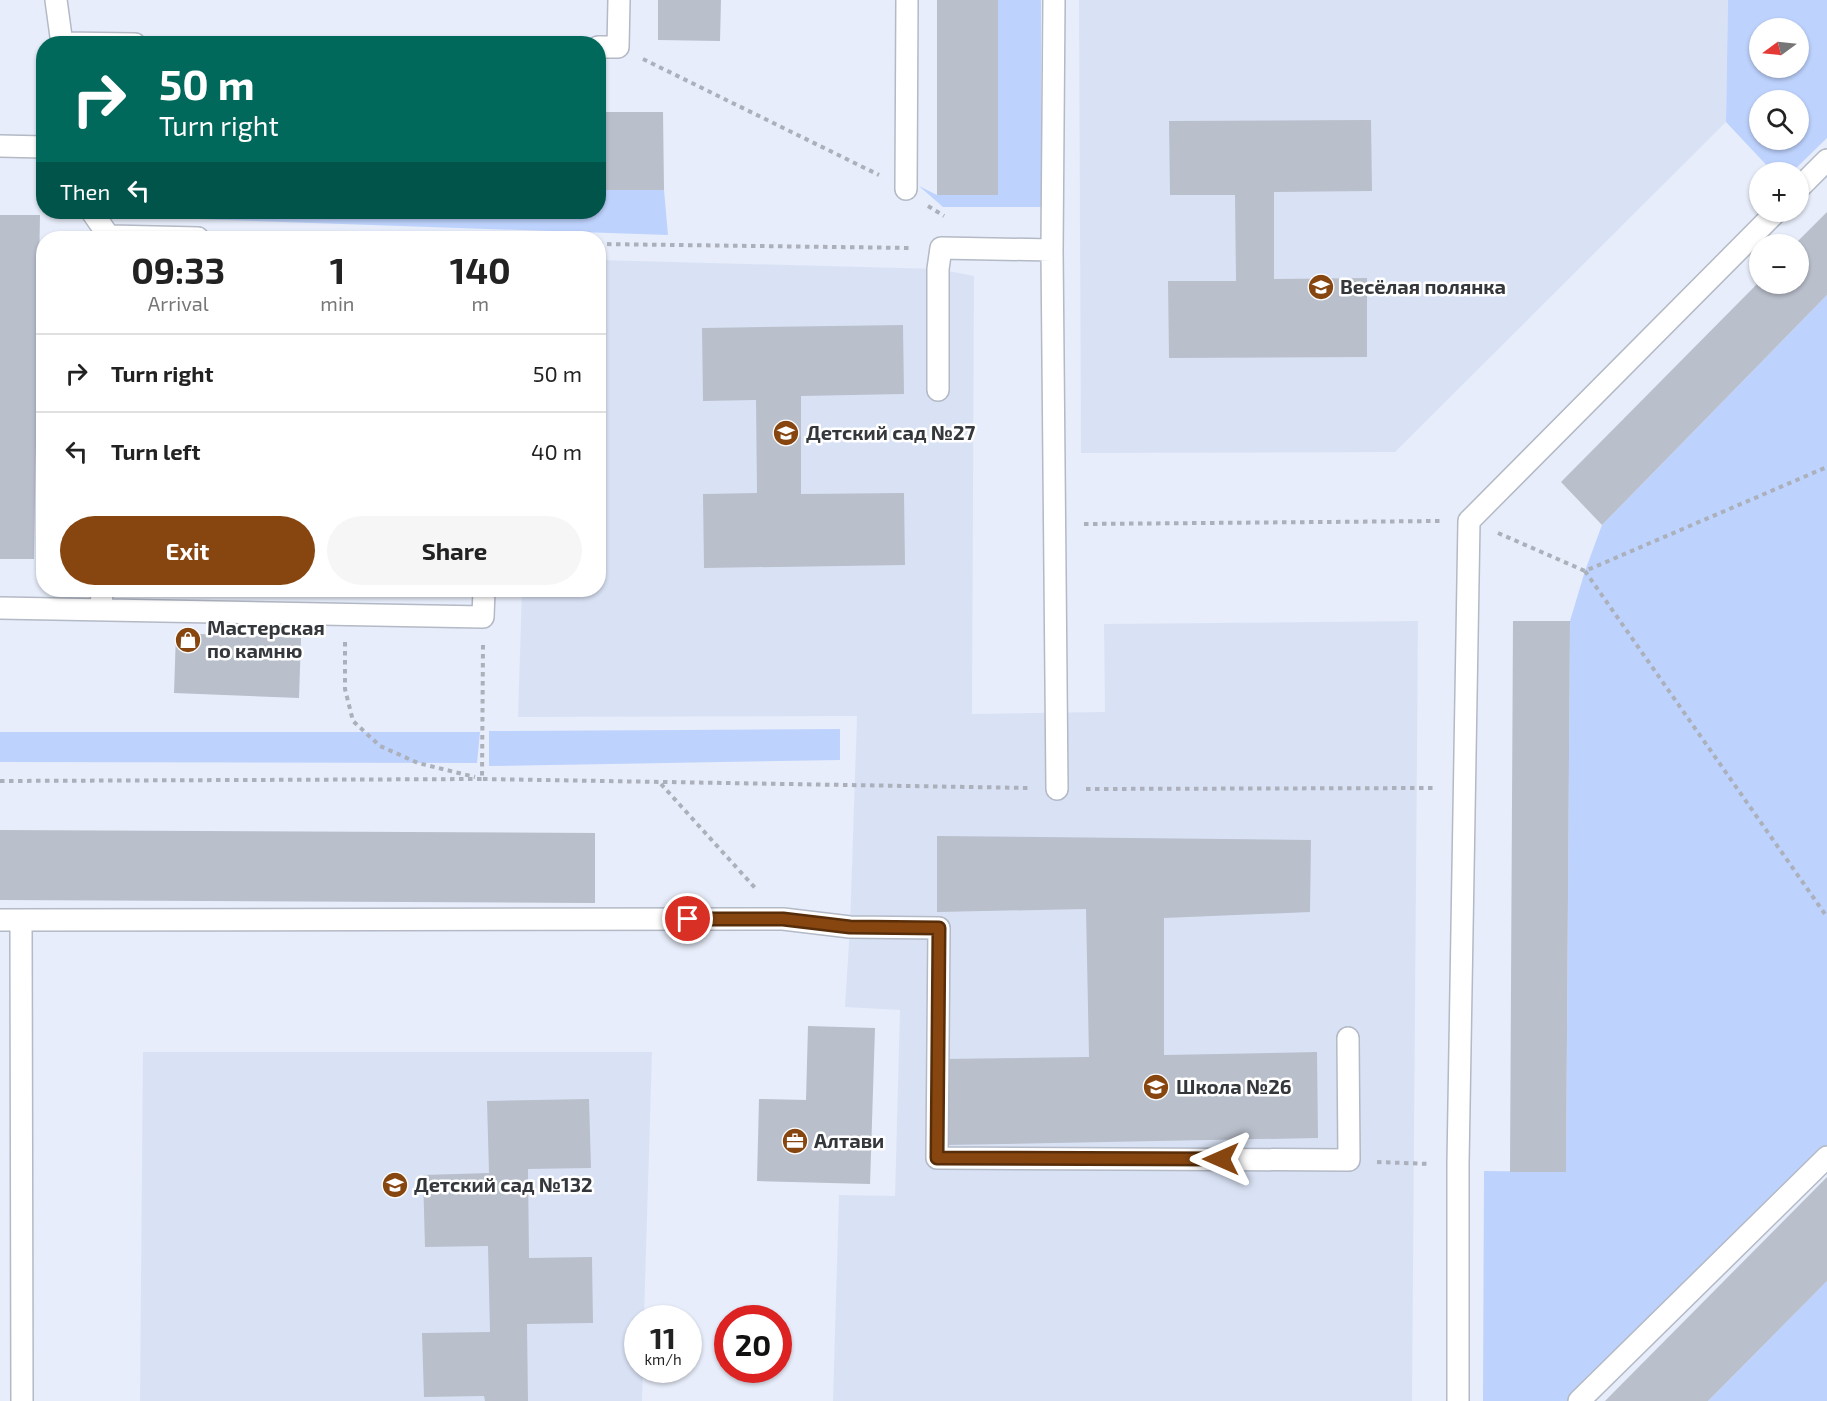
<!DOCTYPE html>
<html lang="en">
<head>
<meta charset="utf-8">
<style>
	body { margin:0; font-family:"Exo 2",sans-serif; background:#f6f6f6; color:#222; height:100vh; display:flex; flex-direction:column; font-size:22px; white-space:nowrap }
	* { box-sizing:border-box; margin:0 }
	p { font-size:20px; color:#767676 }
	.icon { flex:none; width:33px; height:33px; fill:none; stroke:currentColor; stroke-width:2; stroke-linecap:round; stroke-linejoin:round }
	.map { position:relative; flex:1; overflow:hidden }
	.sheet { position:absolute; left:36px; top:231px; width:570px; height:366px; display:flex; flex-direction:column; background:#fff; border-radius:24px; box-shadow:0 2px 4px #0004 }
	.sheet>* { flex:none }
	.hud { position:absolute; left:36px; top:36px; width:570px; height:183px; border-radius:24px; box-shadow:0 2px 4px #0004; background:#00695c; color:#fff; overflow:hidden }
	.needle { width:39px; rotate:255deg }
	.controls { position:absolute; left:1749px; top:18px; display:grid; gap:12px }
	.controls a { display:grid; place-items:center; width:60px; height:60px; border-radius:50%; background:#fff; box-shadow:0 2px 4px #0004; font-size:30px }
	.speed { position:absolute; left:624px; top:1305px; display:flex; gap:12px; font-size:30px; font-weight:700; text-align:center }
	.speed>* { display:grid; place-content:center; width:78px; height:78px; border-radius:50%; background:#fff; box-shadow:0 2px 4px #0004; line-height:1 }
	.speed small { font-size:15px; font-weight:400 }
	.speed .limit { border:9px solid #d22; background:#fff; color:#111 }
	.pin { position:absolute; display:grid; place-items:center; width:51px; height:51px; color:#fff; margin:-26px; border:3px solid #fff; border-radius:50%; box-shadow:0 2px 6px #0007 }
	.me { position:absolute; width:66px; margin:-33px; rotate:270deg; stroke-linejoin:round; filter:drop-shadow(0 0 4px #0008) }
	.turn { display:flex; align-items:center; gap:21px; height:126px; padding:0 24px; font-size:27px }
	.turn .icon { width:78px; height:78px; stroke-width:2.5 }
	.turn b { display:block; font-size:42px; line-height:51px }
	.then { display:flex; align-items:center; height:57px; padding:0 24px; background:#0003; gap:12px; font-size:22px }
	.eta { display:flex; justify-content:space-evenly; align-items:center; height:102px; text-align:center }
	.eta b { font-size:36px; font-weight:700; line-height:42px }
	.action { display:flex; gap:12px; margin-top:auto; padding:12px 24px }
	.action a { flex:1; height:69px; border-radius:36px; background:#874610; color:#fff; font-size:24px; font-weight:700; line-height:69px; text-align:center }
	.action a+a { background:#f6f6f6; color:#222 }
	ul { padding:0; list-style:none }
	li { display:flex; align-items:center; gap:18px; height:78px; padding:0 24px; border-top:2px solid #e0e0e0 }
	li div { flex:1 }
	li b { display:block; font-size:22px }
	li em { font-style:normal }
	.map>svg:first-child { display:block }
	.built { fill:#d9e2f5 }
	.green { fill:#bdd2fd; fill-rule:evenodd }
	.building { fill:#b9bfcb }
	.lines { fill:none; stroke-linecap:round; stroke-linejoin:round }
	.lane-casing { stroke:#b3b9c5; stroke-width:24 }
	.path { stroke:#abb0ba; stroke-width:4; stroke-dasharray:4.5 4.5; stroke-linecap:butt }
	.lane { stroke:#fff; stroke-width:21 }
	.route-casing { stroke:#582e0a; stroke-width:15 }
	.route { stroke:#874610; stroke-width:10 }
	.labels { text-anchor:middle; stroke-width:5; stroke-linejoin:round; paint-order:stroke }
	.poi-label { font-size:20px; font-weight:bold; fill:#34373b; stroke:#fff; text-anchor:start }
</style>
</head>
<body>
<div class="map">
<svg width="1827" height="1401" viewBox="0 0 1827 1401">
	<rect width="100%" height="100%" fill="#e7edfa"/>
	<path class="built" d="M 1079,0 L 1728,0 L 1726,122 L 1395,452 L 1081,453 Z
		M 599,260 L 938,269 L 974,276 L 972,714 L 1105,712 L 1104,624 L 1418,621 L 1412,1401 L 833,1401 L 839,1195 L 895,1196 L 900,1010 L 845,1007 L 850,927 L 857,716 L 518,717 L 522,590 L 598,590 Z
		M 143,1052 L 652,1052 L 644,1318 L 638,1318 L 638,1370 L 643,1370 L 642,1401 L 140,1401 Z"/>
	<path class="green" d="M 998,0 L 1041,0 L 1041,207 L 943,207 L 919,186 L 937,195 L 998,195 Z
		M 1728,0 L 1827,0 L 1827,138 L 1792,172 L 1773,172 L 1726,122 ZM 1798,28 L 1798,68 L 1760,68 L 1760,28 ZM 1798,100 L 1798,140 L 1760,140 L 1760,100 Z
		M 599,190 L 664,190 L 668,235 L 108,216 L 108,212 L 598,212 Z
		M 1827,295 L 1827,1157 L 1579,1401 L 1483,1401 L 1484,1171 L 1566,1172 L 1570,621 L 1585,571 L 1602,525 Z
		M 840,729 L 840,760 L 489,766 L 489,731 Z
		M 0,732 L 480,732 L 477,763 L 0,762 Z
		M 1827,1281 L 1827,1401 L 1708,1401 Z"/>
	<path class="building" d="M 658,0 L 721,0 L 720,41 L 658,40 Z
		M 937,0 L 998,0 L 998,195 L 937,195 Z
		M 598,112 L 663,112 L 664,190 L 598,190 Z
		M 1371,120 L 1372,191 L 1274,192 L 1274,279 L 1367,278 L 1367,357 L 1169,358 L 1168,281 L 1236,281 L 1235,195 L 1170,195 L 1169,121 Z
		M 1827,212 L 1827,295 L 1602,525 L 1561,482 L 1760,281 L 1760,284 L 1798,284 L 1798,244 L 1795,244 Z
		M 0,215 L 40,215 L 34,559 L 0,559 Z
		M 903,325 L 904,394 L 801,396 L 801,494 L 904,493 L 905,565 L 704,568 L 703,494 L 757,493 L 756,400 L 703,401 L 702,328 Z
		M 1513,621 L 1570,621 L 1566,1172 L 1510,1172 Z
		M 176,633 L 301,638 L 299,698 L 174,693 Z
		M 0,830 L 595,833 L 595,903 L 0,900 Z
		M 937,836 L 1311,840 L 1310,912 L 1164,918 L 1164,1055 L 1317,1052 L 1318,1138 L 945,1145 L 944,1059 L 1089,1057 L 1086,909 L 937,912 Z
		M 808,1026 L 875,1028 L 870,1184 L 757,1181 L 759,1099 L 806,1100 Z
		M 589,1099 L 591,1168 L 528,1169 L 529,1258 L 592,1257 L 593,1323 L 527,1324 L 528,1401 L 485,1401 L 484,1396 L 424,1397 L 422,1333 L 490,1332 L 488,1246 L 425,1247 L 423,1175 L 489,1173 L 487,1101 Z
		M 1827,1177 L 1827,1281 L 1708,1401 L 1605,1401 Z"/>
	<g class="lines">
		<g class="lane-casing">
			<path id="lane" d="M 56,0 L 62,44
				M 1054,0 L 1052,250 L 1057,789
				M 63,43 L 135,44
				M 598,47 L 618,47 L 619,0
				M 0,146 L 44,147
				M 906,189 L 907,0
				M 1798,189 L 1827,160
				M 92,212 L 110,238
				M 110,236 L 198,238
				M 938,390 L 938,269 L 941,248 L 1052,250
				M 0,608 L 483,617 L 484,590
				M 101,610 L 102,590
				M 0,920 L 783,919 L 850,927 L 939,928 L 937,1158 L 1349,1160 L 1348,1038
				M 21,921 L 22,1401
				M 1458,1401 L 1458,1163 L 1469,521 L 1776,212
				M 1579,1401 L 1827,1157"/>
		</g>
		<path class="path" d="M 643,59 L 879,175
			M 928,206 L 944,216
			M 226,238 L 241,238
			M 598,244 L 913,248
			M 1084,524 L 1440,521
			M 1498,533 L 1585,571 L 1827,467
			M 1585,571 L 1827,917
			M 345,642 L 345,689 L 353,721 L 380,746 L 418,763 L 475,777
			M 483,645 L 482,779 L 1030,788
			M 0,781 L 482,779
			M 661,784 L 756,889
			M 1086,789 L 1435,788
			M 1377,1162 L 1430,1164"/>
		<use href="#lane" class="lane"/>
	</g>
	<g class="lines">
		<g class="route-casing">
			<path id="route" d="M 688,919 L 783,919 L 850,927 L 939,928 L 937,1158 L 1221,1159"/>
		</g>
		<use href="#route" class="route"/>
	</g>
	<defs>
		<g id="school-disc" transform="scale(1.35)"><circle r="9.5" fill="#874610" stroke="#fff"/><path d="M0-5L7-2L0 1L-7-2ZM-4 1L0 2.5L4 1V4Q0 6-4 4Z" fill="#fff"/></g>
		<g id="shop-disc" transform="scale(1.35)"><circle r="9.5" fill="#874610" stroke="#fff"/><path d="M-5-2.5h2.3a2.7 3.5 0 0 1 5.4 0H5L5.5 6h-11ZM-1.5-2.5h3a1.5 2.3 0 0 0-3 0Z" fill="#fff"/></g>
		<g id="office-disc" transform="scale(1.35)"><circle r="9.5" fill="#874610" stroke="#fff"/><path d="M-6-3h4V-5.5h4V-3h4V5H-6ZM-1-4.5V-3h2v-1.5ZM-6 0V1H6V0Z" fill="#fff"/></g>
	</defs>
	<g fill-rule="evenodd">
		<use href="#school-disc" x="1321" y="287"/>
		<use href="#school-disc" x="786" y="433"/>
		<use href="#shop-disc" x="188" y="640"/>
		<use href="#school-disc" x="1156" y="1087"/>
		<use href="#office-disc" x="795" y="1141"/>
		<use href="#school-disc" x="395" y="1185"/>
	</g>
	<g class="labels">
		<g class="poi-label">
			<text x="1340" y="294">Весёлая полянка</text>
			<text x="806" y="440">Детский сад №27</text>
			<text x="207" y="635">Мастерская<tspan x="207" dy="23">по камню</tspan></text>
			<text x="1176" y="1094">Школа №26</text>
			<text x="814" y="1148">Алтави</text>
			<text x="414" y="1192">Детский сад №132</text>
		</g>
	</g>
</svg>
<div class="controls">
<a><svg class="needle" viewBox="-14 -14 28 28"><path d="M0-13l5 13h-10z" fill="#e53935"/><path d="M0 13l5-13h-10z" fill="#767676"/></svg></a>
<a><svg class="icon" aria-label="search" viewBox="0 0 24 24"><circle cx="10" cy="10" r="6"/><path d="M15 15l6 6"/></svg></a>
<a>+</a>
<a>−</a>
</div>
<div class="speed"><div>11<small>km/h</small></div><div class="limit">20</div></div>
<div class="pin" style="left:688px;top:919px;background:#d93025"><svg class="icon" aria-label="arrive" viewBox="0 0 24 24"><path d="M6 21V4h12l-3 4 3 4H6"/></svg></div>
<svg class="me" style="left:1221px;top:1159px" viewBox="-20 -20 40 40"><path d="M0-17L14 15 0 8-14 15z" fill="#874610" stroke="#fff" stroke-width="4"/></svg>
<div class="hud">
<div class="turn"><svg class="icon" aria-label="right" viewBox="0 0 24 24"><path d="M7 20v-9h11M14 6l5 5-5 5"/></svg><div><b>50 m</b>Turn right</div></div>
<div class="then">Then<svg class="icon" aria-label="left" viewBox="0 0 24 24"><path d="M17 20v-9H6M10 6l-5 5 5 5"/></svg></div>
</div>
<section class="sheet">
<div class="eta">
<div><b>09:33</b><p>Arrival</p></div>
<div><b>1</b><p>min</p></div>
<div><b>140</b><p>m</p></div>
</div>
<ul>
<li><svg class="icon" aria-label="right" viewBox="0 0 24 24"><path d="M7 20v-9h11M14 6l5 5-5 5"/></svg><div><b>Turn right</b></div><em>50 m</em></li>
<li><svg class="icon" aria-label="left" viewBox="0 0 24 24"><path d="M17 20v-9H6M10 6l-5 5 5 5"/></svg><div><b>Turn left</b></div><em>40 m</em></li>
</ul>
<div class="action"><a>Exit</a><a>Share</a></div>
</section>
</div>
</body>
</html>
